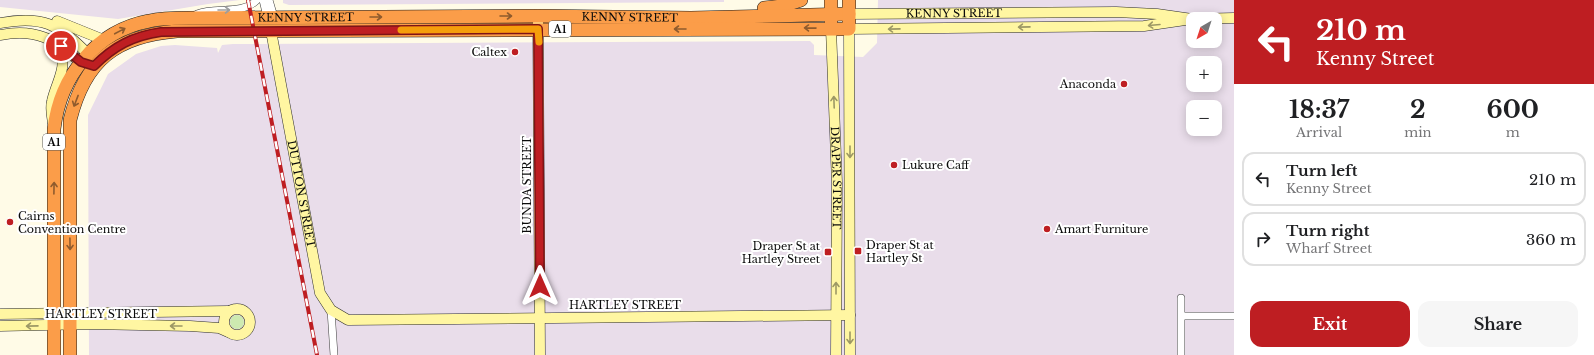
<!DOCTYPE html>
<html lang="en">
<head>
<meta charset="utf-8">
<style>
	body { margin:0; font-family:"Libre Baskerville",serif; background:#f6f6f6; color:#202124; height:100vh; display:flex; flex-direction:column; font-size:15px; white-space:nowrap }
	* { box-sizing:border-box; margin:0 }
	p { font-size:13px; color:#757577 }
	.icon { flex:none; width:22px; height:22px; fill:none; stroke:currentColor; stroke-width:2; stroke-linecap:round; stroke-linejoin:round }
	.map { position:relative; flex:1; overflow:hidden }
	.details { display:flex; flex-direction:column; background:#fff; width:360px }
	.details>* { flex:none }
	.guide { background:#be1e22; color:#fff; overflow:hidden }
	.needle { width:26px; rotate:219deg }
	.controls { position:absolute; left:1186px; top:12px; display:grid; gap:8px }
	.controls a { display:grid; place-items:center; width:36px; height:36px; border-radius:8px; background:#fff; box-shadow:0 2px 10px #0003; font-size:20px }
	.pin { position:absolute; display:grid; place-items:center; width:34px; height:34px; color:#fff; margin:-17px; border:2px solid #fff; border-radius:50%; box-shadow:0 1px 4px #0007 }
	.me { position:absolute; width:44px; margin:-22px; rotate:0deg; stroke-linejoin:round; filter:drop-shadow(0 0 3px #0008) }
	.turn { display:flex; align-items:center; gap:14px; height:84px; padding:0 16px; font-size:18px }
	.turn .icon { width:52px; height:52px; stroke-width:2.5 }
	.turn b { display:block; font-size:28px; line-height:34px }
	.eta { display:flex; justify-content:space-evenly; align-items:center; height:68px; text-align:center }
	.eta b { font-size:24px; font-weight:700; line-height:28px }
	.primary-button { display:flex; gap:8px; margin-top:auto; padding:8px 16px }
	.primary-button a { flex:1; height:46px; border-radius:12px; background:#be1e22; color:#fff; font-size:16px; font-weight:700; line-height:46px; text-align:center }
	.primary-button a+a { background:#f6f6f6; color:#202124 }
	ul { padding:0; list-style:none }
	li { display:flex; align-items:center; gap:12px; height:54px; margin:0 8px 6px; padding:0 8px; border:2px solid #e0e0e0; border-radius:12px }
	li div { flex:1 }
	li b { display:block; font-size:15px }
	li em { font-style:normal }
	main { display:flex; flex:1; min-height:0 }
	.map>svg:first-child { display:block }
	.industrial { fill:#e9ddea; fill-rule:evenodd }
	.green { fill:#cdeab0 }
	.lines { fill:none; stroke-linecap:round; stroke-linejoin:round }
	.street-casing { stroke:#3d3d3d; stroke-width:8 }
	.secondary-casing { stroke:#2c2c2c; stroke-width:11 }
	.highway-casing { stroke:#1b1b1b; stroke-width:14 }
	.street { stroke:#fff; stroke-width:7 }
	.secondary { stroke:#fff6a2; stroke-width:10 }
	.highway { stroke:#fb9d49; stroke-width:13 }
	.rail-casing { stroke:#be1e22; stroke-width:4 }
	.rail { stroke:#fff; stroke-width:2.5; stroke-dasharray:8; stroke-linecap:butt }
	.oneway { stroke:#9d9d9d }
	.oneway2 { stroke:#8f5b2d }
	.oneway3 { stroke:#9d9865 }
	.route-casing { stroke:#7c1416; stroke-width:10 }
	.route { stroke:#be1e22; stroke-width:7 }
	.slow { stroke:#f59e0b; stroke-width:7 }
	.poi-dot { fill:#be1e22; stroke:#fff; stroke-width:1.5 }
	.labels { text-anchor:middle; stroke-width:4; stroke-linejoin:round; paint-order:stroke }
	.shield { fill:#fff; stroke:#545454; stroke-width:1 }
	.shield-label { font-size:10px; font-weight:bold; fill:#0a0a0a }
	.street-label { font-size:11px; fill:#0a0a0a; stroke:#fff }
	.poi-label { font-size:11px; fill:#0a0a0a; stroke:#fff; text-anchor:start }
</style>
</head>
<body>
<main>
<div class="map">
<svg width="1234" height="355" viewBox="0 0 1234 355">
	<rect width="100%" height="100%" fill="#fffbe7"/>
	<path class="industrial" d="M 0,0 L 240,0 L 208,4 L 118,19 L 0,7 Z
		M 283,0 L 724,0 L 724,2 L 289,5 L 283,3 Z
		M 878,0 L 1234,0 L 1234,355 L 89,355 L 88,115 L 108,74 L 136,54 L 161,46 L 175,45 L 217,48 L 218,53 L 222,45 L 233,44 L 810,41 L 814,45 L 814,55 L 863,57 L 877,43 ZM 1193,19 L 1215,19 L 1215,41 L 1193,41 ZM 1193,63 L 1215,63 L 1215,85 L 1193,85 ZM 1193,107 L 1215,107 L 1215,129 L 1193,129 Z"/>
	<path class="green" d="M230 322a7 7 0 1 1 14 0a7 7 0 1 1-14 0Z"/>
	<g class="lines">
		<g class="street-casing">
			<path id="street" d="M 263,0 L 267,17
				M 269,0 L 274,17
				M 197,14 C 216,6 241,16 257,0
				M 1181,298 L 1181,355
				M 331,310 L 334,355
				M 1181,316 L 1234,316"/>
		</g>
		<g class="secondary-casing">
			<g id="secondary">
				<path id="s1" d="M 849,14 L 1116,12 L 1157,14 L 1192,19 L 1234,18"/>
				<path d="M 538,16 L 540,355"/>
				<path d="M 57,21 L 104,40"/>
				<path d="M 0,23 C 43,15 58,24 88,54"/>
				<path id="s2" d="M 831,29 L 837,183 L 836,355"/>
				<path id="s3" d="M 271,31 L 320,293 L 331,310 L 348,320 L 850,315"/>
				<path d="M 0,35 C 36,28 55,39 81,63"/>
				<path d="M 49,39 C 74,62 58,75 52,101 C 50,108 52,116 53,123"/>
				<circle cx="237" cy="322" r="13"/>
				<path d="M 0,314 L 229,311"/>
				<path d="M 0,326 L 90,324 L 190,326 L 219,328 L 228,332"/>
				<path d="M 850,355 L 849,29 L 1144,26 L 1192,19"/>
			</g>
		</g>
		<g class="highway-casing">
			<g id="highway">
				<path d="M 831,0 L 831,21"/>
				<path d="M 764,8 L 782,6 L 801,0"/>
				<path id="s4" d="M 54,355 L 54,129 C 60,76 96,31 149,21 C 162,18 176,18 189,18 L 538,16 L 691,18 L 849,14"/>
				<path d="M 70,355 L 70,120 C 85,60 116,36 177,31 L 849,29 L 849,0"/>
			</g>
		</g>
		<use href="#street" class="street"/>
		<use href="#secondary" class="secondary"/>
		<use href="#highway" class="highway"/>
		<g class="rail-casing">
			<path id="rail" d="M 248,0 L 317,355"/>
		</g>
		<use href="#rail" class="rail"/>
	</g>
	<defs><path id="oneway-shaft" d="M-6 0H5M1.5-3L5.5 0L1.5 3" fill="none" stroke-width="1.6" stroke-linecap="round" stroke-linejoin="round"/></defs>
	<use class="oneway" href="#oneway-shaft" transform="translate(224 10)"/>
	<g class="oneway2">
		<use href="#oneway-shaft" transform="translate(506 16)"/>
		<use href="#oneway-shaft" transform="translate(376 17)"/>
		<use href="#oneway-shaft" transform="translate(810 28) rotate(-179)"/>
		<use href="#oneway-shaft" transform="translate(680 29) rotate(180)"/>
		<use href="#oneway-shaft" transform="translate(120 31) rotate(-28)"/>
		<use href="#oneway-shaft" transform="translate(76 101) rotate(111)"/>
		<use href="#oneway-shaft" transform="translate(54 188) rotate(-89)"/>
		<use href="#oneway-shaft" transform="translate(70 244) rotate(89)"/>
	</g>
	<g class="oneway3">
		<use href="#oneway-shaft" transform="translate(1154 25) rotate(175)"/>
		<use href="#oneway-shaft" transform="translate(1024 27) rotate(179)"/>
		<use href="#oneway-shaft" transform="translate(894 29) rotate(179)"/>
		<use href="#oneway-shaft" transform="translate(834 102) rotate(-92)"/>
		<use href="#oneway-shaft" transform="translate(850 152) rotate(90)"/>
		<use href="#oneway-shaft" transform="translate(836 288) rotate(-90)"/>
		<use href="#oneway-shaft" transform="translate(32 326) rotate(179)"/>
		<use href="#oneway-shaft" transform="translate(176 326) rotate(180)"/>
		<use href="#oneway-shaft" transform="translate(850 338) rotate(90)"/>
	</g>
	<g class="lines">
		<g class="route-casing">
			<path id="route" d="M 61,46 L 81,62 L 94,66 C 114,46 133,36 161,32 L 538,29 L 540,286"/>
		</g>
		<use href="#route" class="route"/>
		<path class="slow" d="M 401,30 L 538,29 L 539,42"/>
	</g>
	<g class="poi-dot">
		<circle cx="515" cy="52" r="4"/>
		<circle cx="1124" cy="84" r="4"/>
		<circle cx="894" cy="165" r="4"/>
		<circle cx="10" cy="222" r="4"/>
		<circle cx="1047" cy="229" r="4"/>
		<rect x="854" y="247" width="8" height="8" rx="2"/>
		<rect x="824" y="248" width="8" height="8" rx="2"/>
	</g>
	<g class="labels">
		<g class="shield">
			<rect x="549" y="21" width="22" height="16" rx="3"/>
			<rect x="43" y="134" width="22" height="16" rx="3"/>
		</g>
		<g class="shield-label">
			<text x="560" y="33">A1</text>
			<text x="54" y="146">A1</text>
		</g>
		<g class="street-label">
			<text dy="4" stroke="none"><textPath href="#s1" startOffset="105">KENNY STREET</textPath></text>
			<text dy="4" stroke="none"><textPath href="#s4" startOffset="537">KENNY STREET</textPath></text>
			<text dy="4" stroke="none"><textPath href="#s4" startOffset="861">KENNY STREET</textPath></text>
			<text dy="4" stroke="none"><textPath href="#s2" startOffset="149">DRAPER STREET</textPath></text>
			<text transform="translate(527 185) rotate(-90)" y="4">BUNDA STREET</text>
			<text dy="4" stroke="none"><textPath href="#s3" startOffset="166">DUTTON STREET</textPath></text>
			<text x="625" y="309">HARTLEY STREET</text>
			<text x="101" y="318">HARTLEY STREET</text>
		</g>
		<g class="poi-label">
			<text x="507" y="56" text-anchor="end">Caltex</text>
			<text x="1116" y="88" text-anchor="end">Anaconda</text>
			<text x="902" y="169">Lukure Caff</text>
			<text x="18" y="220">Cairns<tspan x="18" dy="13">Convention Centre</tspan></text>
			<text x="1055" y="233">Amart Furniture</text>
			<text x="866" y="249">Draper St at<tspan x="866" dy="13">Hartley St</tspan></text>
			<text x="820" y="250" text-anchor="end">Draper St at<tspan x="820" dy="13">Hartley Street</tspan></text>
		</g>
	</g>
</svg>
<div class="controls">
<a><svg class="needle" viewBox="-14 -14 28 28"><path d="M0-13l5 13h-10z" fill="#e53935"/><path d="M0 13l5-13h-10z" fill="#757577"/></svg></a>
<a>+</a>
<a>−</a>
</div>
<div class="pin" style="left:61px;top:46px;background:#d93025"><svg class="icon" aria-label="arrive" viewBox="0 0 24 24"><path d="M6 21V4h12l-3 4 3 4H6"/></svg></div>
<svg class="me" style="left:540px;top:286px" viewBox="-20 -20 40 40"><path d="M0-17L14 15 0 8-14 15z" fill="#be1e22" stroke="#fff" stroke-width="4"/></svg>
</div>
<section class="details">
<div class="guide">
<div class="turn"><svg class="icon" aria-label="left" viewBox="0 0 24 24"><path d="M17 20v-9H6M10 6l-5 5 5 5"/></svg><div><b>210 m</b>Kenny Street</div></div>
</div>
<div class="eta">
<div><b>18:37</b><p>Arrival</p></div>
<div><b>2</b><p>min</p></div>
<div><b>600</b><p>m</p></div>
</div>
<ul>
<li><svg class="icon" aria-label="left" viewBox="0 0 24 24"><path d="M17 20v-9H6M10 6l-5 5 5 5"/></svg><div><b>Turn left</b><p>Kenny Street</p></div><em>210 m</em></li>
<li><svg class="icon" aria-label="right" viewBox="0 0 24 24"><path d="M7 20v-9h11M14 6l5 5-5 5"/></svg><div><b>Turn right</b><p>Wharf Street</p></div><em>360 m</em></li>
</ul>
<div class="primary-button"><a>Exit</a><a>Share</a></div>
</section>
</main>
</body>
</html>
